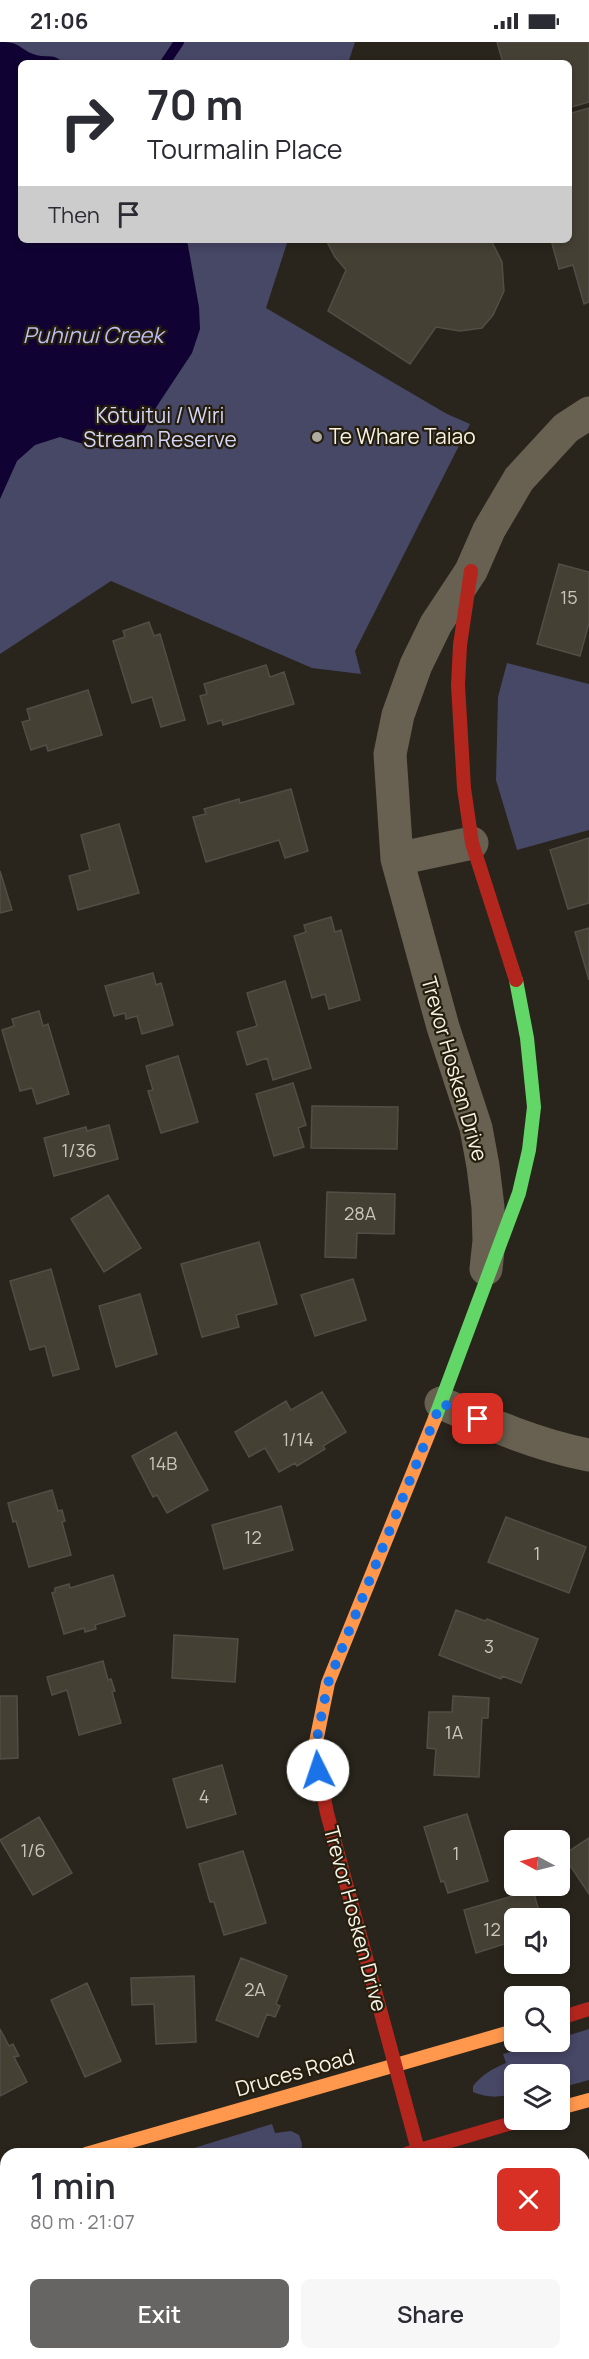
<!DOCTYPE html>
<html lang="en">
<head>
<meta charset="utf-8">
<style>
	body { margin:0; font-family:Manrope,sans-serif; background:#f7f7f7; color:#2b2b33; height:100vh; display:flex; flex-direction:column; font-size:22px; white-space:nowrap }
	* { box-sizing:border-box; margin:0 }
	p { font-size:20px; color:#7c7c81 }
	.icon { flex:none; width:33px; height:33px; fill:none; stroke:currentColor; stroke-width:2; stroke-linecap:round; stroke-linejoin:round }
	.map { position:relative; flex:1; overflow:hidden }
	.details { position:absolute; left:0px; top:2106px; width:590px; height:212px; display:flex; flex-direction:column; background:#fff; border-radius:18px 18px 0 0; box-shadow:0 3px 9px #0003 }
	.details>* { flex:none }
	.guide { position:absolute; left:18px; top:18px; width:554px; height:183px; border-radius:9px; box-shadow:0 3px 9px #0003; background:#fff; color:#2b2b33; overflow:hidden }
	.needle { width:39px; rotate:277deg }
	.tools { position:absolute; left:504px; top:1788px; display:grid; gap:12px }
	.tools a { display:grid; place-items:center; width:66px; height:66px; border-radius:9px; background:#fff; box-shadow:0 3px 9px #0003; font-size:30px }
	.pin { position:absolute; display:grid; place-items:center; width:51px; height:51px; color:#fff; margin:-26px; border-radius:12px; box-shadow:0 3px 9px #0006 }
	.me { position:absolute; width:66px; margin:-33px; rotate:356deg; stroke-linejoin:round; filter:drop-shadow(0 0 4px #0008) }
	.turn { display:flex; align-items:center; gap:21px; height:126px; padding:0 30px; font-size:27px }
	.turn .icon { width:78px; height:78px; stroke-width:2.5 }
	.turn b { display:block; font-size:42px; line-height:51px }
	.then { display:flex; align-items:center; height:57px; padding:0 30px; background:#0003; gap:12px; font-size:22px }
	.round { display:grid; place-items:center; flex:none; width:63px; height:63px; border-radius:9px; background:#f7f7f7 }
	.summary { display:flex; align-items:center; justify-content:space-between; height:102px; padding:0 30px }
	h1 { font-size:36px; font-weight:600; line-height:45px }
	.action { display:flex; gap:12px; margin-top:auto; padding:12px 30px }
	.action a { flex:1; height:69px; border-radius:9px; background:#666564; color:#fff; font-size:24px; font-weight:600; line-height:69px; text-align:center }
	.action a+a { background:#f7f7f7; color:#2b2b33 }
	.status { display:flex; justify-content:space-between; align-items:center; height:42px; padding:0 30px; background:#fff; direction:ltr }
	.status svg { height:16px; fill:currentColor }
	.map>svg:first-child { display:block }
	.green { fill:#474766 }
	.water { fill:#100333 }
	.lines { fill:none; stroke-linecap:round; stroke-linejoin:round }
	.stream { stroke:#100333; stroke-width:10 }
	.building { fill:#454034; stroke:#514e46; stroke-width:1.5 }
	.lane { stroke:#686151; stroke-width:21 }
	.street { stroke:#686151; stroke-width:33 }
	.fast { stroke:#63d668; stroke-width:14 }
	.slow { stroke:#ff974d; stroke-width:14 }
	.jam { stroke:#b3261e; stroke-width:14 }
	.route { stroke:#1a73e8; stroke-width:10; stroke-dasharray:0 18 }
	.poi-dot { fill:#afaba1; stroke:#251e0d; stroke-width:2 }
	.labels { text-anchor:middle; stroke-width:4.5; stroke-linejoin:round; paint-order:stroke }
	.number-label { font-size:18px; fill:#cac6bb }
	.park-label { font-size:21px; fill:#d5d7fc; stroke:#251e0d }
	.poi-label { font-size:21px; fill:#f7f3e8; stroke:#251e0d; text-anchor:start }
	.street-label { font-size:21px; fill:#f7f3e8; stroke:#251e0d }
	.water-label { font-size:22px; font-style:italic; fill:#bdbef5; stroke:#251e0d }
</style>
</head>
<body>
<div class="status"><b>21:06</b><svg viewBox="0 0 49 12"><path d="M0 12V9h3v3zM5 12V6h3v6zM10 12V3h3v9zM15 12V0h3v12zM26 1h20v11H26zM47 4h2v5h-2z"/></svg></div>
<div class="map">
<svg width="589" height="2317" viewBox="0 0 589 2317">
	<rect width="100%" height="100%" fill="#29251c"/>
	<path class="green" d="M 0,0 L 355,0 L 348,21 L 21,21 L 21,198 L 288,198 L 266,266 L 447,372 L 470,382 L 355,609 L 361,632 L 312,626 L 111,539 L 0,612 Z
		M 507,621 L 589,642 L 589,788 L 517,808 L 496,738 L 498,655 Z
		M 589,1987 L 589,2038 L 560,2046 L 560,2032 L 514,2032 L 514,2051 C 501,2056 487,2056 473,2050 L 473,2044 C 483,2032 492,2027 506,2021 L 503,2012 L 546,2000 L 560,2000 L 560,1996 Z
		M 272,2082 L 275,2091 L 291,2089 L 299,2093 L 302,2102 L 301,2112 L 181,2112 L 181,2110 Z"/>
	<path class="water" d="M 0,0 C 23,0 19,8 36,13 C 46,16 55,11 63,21 L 21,21 L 21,198 L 187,198 L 199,265 L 200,287 L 192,311 L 157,364 L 144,388 L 126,407 L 97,406 L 60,395 L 35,403 L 17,419 L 0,457 Z"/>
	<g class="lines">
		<path class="stream" d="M 165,21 L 179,0"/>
	</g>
	<path class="building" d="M 497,0 L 589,0 L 589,60 L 568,66 L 568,21 L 503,21 Z
		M 589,66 L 589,260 L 584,262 L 573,223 L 559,227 L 551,198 L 568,198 L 568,72 Z
		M 326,198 L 491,198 L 502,220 L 504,249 L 493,273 L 482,286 L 460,289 L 436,285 L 410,322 L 328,269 L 346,228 L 335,215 Z
		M 559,522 L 589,530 L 589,581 L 580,614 L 537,602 Z
		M 149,580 L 154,594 L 160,592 L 185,678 L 161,685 L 152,655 L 132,661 L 113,599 L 125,595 L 123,589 Z
		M 266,623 L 270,635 L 284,630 L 294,662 L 223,683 L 222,678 L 208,682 L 200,654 L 207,652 L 204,642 Z
		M 88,648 L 102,693 L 48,709 L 46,703 L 31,708 L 22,680 L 30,678 L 27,667 Z
		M 291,747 L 308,809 L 285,816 L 279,798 L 206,820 L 193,775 L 206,772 L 204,767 L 239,757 L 240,761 Z
		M 119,782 L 139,851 L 78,868 L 69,834 L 90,828 L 81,793 Z
		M 589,796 L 589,861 L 568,867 L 550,808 Z
		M 0,829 L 12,868 L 0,871 Z
		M 331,875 L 335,890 L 341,888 L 360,958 L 329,967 L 325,952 L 312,956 L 294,894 L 306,890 L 304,883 Z
		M 589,886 L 589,938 L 575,890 Z
		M 153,931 L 156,943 L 161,941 L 173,983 L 142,992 L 137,974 L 126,977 L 125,971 L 114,974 L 105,944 Z
		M 285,939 L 311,1026 L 273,1038 L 267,1016 L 247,1023 L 237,990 L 257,984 L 247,951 Z
		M 39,969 L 43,984 L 48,982 L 69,1052 L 37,1062 L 32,1046 L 20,1049 L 2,988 L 14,984 L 12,977 Z
		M 178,1014 L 198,1080 L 161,1091 L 148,1049 L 153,1048 L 146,1024 Z
		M 293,1041 L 306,1083 L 298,1086 L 304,1105 L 274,1114 L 256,1052 Z
		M 312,1064 L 398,1065 L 397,1107 L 311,1106 Z
		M 109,1083 L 118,1117 L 54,1134 L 44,1096 L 86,1085 L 87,1089 Z
		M 327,1150 L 395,1152 L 394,1192 L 357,1191 L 356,1216 L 325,1215 Z
		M 108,1153 L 141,1206 L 104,1230 L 71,1177 Z
		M 259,1200 L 277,1262 L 236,1273 L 239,1285 L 202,1295 L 181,1222 Z
		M 51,1227 L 79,1327 L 53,1334 L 45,1304 L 30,1308 L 10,1239 Z
		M 353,1237 L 366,1278 L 315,1294 L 301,1253 Z
		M 140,1252 L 157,1312 L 116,1325 L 99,1264 Z
		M 322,1350 L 346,1390 L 323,1404 L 325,1407 L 297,1424 L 295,1421 L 279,1430 L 265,1406 L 249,1415 L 235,1390 L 286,1359 L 291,1368 Z
		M 176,1390 L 208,1448 L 167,1471 L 157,1453 L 153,1455 L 132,1414 Z
		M 52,1448 L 58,1469 L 62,1468 L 65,1479 L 62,1480 L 71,1513 L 29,1525 L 16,1479 L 13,1480 L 8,1461 Z
		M 281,1464 L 293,1508 L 224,1527 L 212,1483 Z
		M 506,1475 L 586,1505 L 569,1551 L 488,1520 Z
		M 113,1533 L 125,1574 L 95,1583 L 96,1587 L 85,1590 L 84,1586 L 64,1592 L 52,1551 L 55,1550 L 55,1546 L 69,1542 L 70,1546 Z
		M 456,1568 L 485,1579 L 487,1577 L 538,1597 L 521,1641 L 502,1634 L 501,1637 L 439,1613 Z
		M 174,1593 L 238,1597 L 235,1640 L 172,1636 Z
		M 103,1619 L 108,1638 L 111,1637 L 115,1649 L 112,1650 L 121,1681 L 79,1693 L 67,1648 L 52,1653 L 47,1635 Z
		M 0,1654 L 17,1654 L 18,1716 L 0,1717 Z
		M 453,1654 L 489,1656 L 488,1676 L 482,1676 L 479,1735 L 434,1733 L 436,1707 L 427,1706 L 429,1670 L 452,1670 Z
		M 222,1723 L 236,1772 L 187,1786 L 173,1737 Z
		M 467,1772 L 488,1839 L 448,1851 L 444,1839 L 441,1840 L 424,1785 Z
		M 39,1775 L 72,1831 L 33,1853 L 0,1798 Z
		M 589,1796 L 589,1852 L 563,1813 Z
		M 243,1809 L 266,1881 L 224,1893 L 214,1860 L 210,1860 L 199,1822 Z
		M 533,1848 L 541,1876 L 514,1876 L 514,1899 L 476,1911 L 464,1868 Z
		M 241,1916 L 287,1934 L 276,1962 L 280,1964 L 275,1975 L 267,1972 L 258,1995 L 216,1978 Z
		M 194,1934 L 196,2000 L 156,2002 L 154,1962 L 132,1963 L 131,1936 Z
		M 87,1941 L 121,2019 L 85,2035 L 51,1958 Z
		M 0,1987 L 9,2004 L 13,2002 L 19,2014 L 14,2015 L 27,2040 L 0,2054 Z
		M 589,2145 L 589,2317 L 503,2317 L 501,2312 L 584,2312 L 584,2147 Z
		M 240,2312 L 351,2312 L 353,2317 L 242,2317 Z"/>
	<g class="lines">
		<path class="lane" d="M 217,2312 L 218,2317"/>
		<path class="street" d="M 397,817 L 472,801
			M 486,1227 L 489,1199 L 488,1165 L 483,1124 L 476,1086 L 443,985 L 397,817 L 390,712 L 398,673 L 416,623 L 436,582 L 471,529 L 489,488 L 519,437 L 566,386 L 589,371
			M 441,1361 C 489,1382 537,1403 589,1413"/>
		<path class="fast" d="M 435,1376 L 519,1151 L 529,1108 L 534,1065 L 527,996 L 516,938"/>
		<path class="slow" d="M 317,1720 L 316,1700 L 328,1641 L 435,1376
			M 560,2066 L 589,2058
			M 86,2112 L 514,1989"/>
		<path class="jam" d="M 471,529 L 460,603 L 458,643 L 464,746 L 472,801 L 516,938
			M 317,1720 L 327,1771 L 418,2108
			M 560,1976 L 589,1967
			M 406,2112 L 522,2078
			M 0,2139 L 6,2137
			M 0,2230 L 6,2228"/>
	</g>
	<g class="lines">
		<path class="route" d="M 318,1728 L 316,1701 L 328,1641 L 441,1361 L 478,1377"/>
	</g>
	<circle class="poi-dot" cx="317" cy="395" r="6"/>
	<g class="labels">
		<g class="number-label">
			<text x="569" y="562">15</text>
			<text x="79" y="1115">1/36</text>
			<text x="360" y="1178">28A</text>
			<text x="298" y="1404">1/14</text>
			<text x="163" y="1428">14B</text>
			<text x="253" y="1502">12</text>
			<text x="537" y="1518">1</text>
			<text x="489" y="1611">3</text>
			<text x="454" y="1697">1A</text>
			<text x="204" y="1761">4</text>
			<text x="33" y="1815">1/6</text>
			<text x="456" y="1818">1</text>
			<text x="492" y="1894">12</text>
			<text x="255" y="1954">2A</text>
		</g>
		<g class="park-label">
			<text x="160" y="381">Kōtuitui / Wiri<tspan x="160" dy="24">Stream Reserve</tspan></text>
		</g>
		<g class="poi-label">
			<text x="329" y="402">Te Whare Taiao</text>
		</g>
		<g class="street-label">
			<text transform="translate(454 1027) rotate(74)" y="7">Trevor Hosken Drive</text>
			<text transform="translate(355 1877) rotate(75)" y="7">Trevor Hosken Drive</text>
			<text transform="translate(295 2031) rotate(-16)" y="7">Druces Road</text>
		</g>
		<g class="water-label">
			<text x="93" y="301">Puhinui Creek</text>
		</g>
	</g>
</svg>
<div class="tools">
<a><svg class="needle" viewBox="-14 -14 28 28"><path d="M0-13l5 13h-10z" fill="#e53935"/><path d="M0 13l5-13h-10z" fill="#7c7c81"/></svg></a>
<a><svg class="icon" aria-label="sound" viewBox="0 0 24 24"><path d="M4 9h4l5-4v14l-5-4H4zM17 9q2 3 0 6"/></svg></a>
<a><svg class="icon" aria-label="search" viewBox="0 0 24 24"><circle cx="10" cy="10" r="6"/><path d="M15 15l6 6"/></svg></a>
<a><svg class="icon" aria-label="layers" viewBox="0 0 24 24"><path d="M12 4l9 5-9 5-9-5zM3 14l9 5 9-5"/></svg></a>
</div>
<div class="pin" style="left:478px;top:1377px;background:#d93025"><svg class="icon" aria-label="arrive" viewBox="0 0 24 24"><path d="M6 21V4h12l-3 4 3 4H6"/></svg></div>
<svg class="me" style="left:318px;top:1728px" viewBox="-20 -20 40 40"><circle r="19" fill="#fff"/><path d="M0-13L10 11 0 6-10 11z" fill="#1a73e8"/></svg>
<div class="guide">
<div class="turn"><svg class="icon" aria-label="right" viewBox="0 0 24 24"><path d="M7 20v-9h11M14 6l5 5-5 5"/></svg><div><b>70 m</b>Tourmalin Place</div></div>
<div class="then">Then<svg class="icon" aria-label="arrive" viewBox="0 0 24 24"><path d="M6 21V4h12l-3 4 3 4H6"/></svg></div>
</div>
<section class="details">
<div class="summary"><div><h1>1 min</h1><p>80 m · 21:07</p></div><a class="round" style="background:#d93025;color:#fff"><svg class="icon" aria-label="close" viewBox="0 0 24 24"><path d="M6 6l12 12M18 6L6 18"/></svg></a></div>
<div class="action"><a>Exit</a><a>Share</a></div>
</section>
</div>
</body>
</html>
